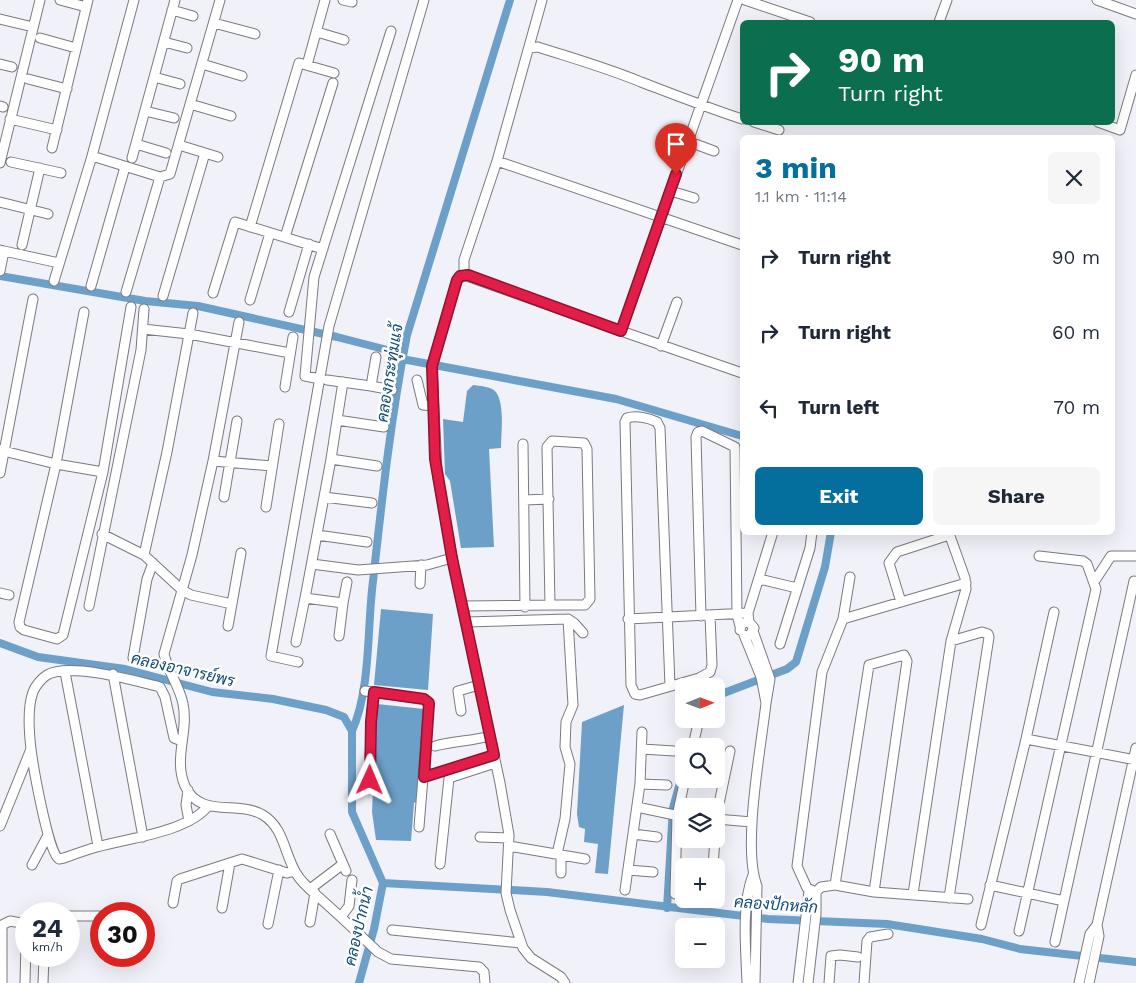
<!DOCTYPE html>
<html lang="en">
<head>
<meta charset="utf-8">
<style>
	body { margin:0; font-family:"Work Sans",Sarabun,sans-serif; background:#f6f6f7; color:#1f2937; height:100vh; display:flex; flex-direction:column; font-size:19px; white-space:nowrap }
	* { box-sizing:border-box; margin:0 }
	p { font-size:16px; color:#747a83 }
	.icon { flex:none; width:28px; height:28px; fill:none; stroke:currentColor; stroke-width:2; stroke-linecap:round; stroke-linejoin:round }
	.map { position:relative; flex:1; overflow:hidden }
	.details { position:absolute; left:740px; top:135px; width:375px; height:400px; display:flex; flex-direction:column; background:#fff; border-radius:8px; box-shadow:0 5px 20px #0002 }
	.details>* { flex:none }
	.guide { position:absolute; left:740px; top:20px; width:375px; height:105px; border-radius:8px; box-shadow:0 5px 20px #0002; background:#0b6e4f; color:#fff; overflow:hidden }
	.needle { width:32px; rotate:89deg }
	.fabs { position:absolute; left:675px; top:678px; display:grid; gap:10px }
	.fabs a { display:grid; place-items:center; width:50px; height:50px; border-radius:8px; background:#fff; box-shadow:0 5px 20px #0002; font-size:25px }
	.speed { position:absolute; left:15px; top:902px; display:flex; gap:10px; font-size:25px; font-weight:700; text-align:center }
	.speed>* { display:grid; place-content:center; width:65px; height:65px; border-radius:50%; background:#fff; box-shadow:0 5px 20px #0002; line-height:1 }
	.speed small { font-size:12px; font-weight:400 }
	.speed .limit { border:8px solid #d22; background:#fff; color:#111 }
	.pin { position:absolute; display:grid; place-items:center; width:42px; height:42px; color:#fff; margin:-51px -21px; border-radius:50% 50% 50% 0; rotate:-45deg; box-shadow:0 0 5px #0007 }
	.pin .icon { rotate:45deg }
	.me { position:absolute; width:55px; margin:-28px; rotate:1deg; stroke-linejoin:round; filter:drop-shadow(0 0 4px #0008) }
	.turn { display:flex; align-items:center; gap:18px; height:105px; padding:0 15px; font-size:22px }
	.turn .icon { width:65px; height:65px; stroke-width:2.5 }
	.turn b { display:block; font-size:35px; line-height:42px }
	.round { display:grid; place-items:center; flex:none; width:52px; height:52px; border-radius:8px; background:#f6f6f7 }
	.head { display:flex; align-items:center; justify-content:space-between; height:85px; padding:0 15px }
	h1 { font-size:30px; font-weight:700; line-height:38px; color:#046f9c }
	.cta { display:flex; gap:10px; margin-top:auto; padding:10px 15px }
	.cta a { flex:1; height:58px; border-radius:8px; background:#046f9c; color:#fff; font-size:20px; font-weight:700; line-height:58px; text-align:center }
	.cta a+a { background:#f6f6f7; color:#1f2937 }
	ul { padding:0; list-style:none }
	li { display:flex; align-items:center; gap:15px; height:75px; padding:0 15px }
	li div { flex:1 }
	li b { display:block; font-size:19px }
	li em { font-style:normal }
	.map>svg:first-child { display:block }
	.water { fill:#6da0c9 }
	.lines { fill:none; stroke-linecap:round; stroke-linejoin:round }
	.canal { stroke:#6da0c9; stroke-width:8 }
	.street-casing { stroke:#7a7a80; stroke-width:11 }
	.street { stroke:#fff; stroke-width:9 }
	.route-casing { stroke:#92132f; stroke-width:12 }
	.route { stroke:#e11d48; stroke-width:9 }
	.labels { text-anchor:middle; stroke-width:5; stroke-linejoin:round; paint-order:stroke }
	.water-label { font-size:16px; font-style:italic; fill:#104d75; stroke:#fff }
</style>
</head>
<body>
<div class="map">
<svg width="1136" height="983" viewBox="0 0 1136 983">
	<rect width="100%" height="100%" fill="#f1f1f9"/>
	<path class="water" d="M 473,385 C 479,386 491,386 496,392 C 505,405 501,432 501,448 L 489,449 L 494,547 L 461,548 L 450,481 L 445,474 L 443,419 L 463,422 L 467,391 Z
		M 381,609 L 433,614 L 428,690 L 374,685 Z
		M 377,704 L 424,709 L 418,801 L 414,803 L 411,841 L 376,840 L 372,812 Z
		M 624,705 L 608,874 L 595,873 L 598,844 L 584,842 L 585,829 L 579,827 L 577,814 L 582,722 Z"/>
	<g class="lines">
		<path class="canal" d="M 0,276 L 145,301 L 198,306 L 337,337 L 403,354
			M 402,359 L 616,399 L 742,436
			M 0,643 L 38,657 L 125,669 L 212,692 L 273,699 L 326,710 L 344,717 L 352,731 L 352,812 L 383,883 L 374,929 L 359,983
			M 716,696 L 787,669 L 796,662 L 825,567 L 831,532
			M 352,731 C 371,689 367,627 373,581 C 382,499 391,416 407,335 L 510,0
			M 383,883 L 547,892 L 768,919 L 887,924 L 982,939 L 1020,949 L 1136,962
			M 667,908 L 673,808 L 684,768"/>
		<g class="street-casing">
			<path id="street" d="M 60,0 L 86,7
				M 343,0 L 352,2
				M 745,0 L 810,22
				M 1097,0 L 1136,14
				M 172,10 L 193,16
				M 0,19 L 33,27
				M 939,22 L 947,0
				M 214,23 L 255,34
				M 317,32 L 344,40
				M 40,38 L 76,48
				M 164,42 L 187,48
				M 530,48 L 538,47 C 572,58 607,68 641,82 C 675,95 708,108 742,119
				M 0,64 L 12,67
				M 202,64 L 242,76
				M 307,65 L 325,0
				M 154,77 L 180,84
				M 28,79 L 67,89
				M 190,104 L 231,116
				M 0,106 L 3,107
				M 145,111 L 174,118
				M 10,119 L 57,130
				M 754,122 L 779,130
				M 1098,122 L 1120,130 L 1136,75
				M 687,141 L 714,151
				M 136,144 L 166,153
				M 179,145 L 218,157
				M 52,148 L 88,0
				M 92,156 L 160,177 L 170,174 L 220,0
				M 132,158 L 175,0
				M 497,161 L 742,245
				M 11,162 L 61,173
				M 0,163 L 40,0
				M 671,191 L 694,198
				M 0,202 L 48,214
				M 250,227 L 299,63 L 334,73
				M 285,237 L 333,83
				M 22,245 L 40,168
				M 4,251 L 59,263
				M 0,271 L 4,251 L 0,250
				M 464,275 L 464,260 L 497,161 L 542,0
				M 54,281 L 92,156 L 134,0
				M 91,286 L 125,167
				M 126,292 L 160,177
				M 213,293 L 235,222 L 323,249
				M 163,296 L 205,153
				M 250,300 L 270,233
				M 84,312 L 56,464 L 19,622 L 20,627 L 24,630 L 57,639 L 63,635 L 103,472 L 131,307
				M 289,312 L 309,244
				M 239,322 L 213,461 L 272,466
				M 143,329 L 189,334 L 290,353
				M 621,331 L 742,373
				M 661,346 L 677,302
				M 376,357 L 371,386 L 392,390
				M 320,379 L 305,376 L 314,277 L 391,31
				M 327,380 L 371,386
				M 417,380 L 423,405 L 433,406
				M 343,382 L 337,420 L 384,427
				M 285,387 L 293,337
				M 337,420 L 331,459 L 377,466
				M 552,441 L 584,443 L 587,449 L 590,599 L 585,605 L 550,605 L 547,447 Z
				M 523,444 L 525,607
				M 0,450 L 56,464 L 103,472
				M 331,459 L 324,497 L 372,503
				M 213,461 L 192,555 L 164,654 C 168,672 180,687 183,704 C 189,731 173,759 185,786 C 200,819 238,800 263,815 C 284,828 284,853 296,873 C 302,884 313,892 322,900 C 341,917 359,934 378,952 L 391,959 L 479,967 L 484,972 L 485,983
				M 0,473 L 33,299
				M 224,497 L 237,421
				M 324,497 L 305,598 L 343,603 L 347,582
				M 524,500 L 549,499
				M 266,507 L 279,424
				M 102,534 L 144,555 L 182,590 L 191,595 L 232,604
				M 317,535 L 367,542
				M 144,555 L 167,452 L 193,313
				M 312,564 L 358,570 L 427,565 L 452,558
				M 759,579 L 797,588
				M 1094,582 L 1111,556 L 1136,556
				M 420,584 L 421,565
				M 0,593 L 9,595
				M 901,602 L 889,563 L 897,552 L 946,536 L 950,536 L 965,578 L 966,589 L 951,641 L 913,894
				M 89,606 L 141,350 L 144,309
				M 464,606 L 550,605
				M 748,613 L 749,622 L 754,628 L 750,635
				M 701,616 L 696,437 L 698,432 L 702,431 L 735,447 L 737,615 L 740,626
				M 628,619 L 748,613 L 773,532
				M 843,619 L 850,577
				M 467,622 L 568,619 L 574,623 L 583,633
				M 228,626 L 241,553
				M 740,630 L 742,623 L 749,622
				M 744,635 L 761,677 L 766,703 L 770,679 L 753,631
				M 339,636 L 343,603
				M 296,642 L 305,598
				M 780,644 L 810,548 L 812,532
				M 133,658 L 147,579 L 153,563
				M 298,662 L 271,656 L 329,326 L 424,0
				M 65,672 L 98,846
				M 113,674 L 143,837
				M 670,686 L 660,428 L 657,422 C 649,418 636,415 627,418 L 625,422 L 631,685 L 635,694 L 640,695 L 699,678 L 710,672 L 712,665 L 710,615
				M 365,691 L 424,699 L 429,703 L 419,827
				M 461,711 L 458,691 L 479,685
				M 1026,739 L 1054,612
				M 182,741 L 174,738 L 165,697 L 160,687 C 136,681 69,662 47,675 C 42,678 35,686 33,692 C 27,708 29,732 31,749 C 33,765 48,853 59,859 L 64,858 C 75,854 86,850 97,847 C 128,838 188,832 208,806
				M 435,746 C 454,741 472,741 490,736
				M 693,746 L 699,719
				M 642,749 L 674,751
				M 424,777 L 494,755
				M 370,780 L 371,722 L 374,692
				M 640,784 L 667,785
				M 188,790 L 186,805 L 189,821
				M 637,807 L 684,817
				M 716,818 L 730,751
				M 716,819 L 752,822
				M 0,826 L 31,749
				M 330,834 L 346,871
				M 633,834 L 657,837
				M 480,837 L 509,838
				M 509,846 L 585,859
				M 557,854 L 565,819 L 570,764 L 565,747 L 566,722 L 573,705 L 568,619
				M 561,855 L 561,873
				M 440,864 L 449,778 L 495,763
				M 32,865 L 48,835
				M 713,866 L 715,839
				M 628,870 L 653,872
				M 835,885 L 869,665 L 904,655 L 907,661 L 874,892
				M 990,885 L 1064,901
				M 310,889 L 343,864
				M 625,890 L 640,784 L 642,732
				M 816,892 L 807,888 L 797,866 L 822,672 L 843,619 L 966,583
				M 675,894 L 677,816 L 685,779
				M 949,898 L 989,637 L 988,634 L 982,632 L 951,641
				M 173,903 L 177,881 L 180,879 L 242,859 L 287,873 L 294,871
				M 222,908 L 230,863
				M 69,916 L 101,916
				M 341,917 L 349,906 L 352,880
				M 310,922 L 315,893
				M 268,924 L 279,870
				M 981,925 L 1026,739 L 1136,760
				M 392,930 L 521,943
				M 1019,931 L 1096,589 L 1087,564 L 1083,561 L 1039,556
				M 1055,942 L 1134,581
				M 2,983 L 2,925 L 10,921 L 26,924
				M 25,983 L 26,942
				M 43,983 L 44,956
				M 565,983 L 561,977 L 531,958 L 523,948 L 510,910 L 506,893 L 509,835 L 500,783 L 452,558 L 437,471 L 432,366 L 457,280 L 464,275 L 621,331 L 738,0
				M 747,983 C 746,951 741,905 753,875
				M 755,983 L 757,886 C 742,847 761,748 766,703
				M 798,983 L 809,891
				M 808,983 L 816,914 L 816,892 L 821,887 L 835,885 L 874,892 L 968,899
				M 829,983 L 831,956 L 840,955 L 858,957
				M 864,983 L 867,941 L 870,937 L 888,934
				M 1079,983 L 1090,934 L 1097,925
				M 1089,983 L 1099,936 L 1097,925 L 1136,748"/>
		</g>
		<use href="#street" class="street"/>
	</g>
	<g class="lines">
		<g class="route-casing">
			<path id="route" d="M 370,780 L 371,722 L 374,692 L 424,699 L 429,703 L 424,777 L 494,755 L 452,558 L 435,459 L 432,366 L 457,280 L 460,276 L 468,275 L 621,331 L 676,174"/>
		</g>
		<use href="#route" class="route"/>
	</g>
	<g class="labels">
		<g class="water-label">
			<text transform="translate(389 373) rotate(-81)" y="6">คลองกระทุ่มแจ้</text>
			<text transform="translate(183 669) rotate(13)" y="6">คลองอาจารย์พร</text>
			<text transform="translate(776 904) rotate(4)" y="6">คลองปักหลัก</text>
			<text transform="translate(358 926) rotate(-77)" y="6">คลองปากน้ำ</text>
		</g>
	</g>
</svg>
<div class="fabs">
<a><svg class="needle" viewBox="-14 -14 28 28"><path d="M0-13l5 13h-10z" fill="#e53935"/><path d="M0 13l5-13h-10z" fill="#747a83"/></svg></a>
<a><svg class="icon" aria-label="search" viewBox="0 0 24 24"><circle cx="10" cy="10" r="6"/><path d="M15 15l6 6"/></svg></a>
<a><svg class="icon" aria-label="layers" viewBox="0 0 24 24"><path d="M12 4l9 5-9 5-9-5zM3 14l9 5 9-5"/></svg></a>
<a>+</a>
<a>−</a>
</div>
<div class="speed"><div>24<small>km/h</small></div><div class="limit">30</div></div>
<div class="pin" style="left:676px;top:174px;background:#d93025"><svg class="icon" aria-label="arrive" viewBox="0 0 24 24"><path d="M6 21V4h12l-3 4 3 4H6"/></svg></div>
<svg class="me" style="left:370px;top:780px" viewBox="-20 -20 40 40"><path d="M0-17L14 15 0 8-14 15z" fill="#e11d48" stroke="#fff" stroke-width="4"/></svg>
<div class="guide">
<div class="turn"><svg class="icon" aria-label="right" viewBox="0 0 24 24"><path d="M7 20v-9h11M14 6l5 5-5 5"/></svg><div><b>90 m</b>Turn right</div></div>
</div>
<section class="details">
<div class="head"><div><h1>3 min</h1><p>1.1 km · 11:14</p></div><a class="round"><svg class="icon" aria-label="close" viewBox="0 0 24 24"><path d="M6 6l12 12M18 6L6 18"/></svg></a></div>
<ul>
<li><svg class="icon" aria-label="right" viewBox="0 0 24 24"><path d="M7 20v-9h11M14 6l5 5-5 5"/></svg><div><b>Turn right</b></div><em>90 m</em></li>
<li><svg class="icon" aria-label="right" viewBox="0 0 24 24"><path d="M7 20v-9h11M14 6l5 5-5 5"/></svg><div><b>Turn right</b></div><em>60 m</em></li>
<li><svg class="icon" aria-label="left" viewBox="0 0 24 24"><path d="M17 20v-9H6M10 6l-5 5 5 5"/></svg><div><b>Turn left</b></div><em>70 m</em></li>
</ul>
<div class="cta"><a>Exit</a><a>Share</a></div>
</section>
</div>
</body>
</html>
